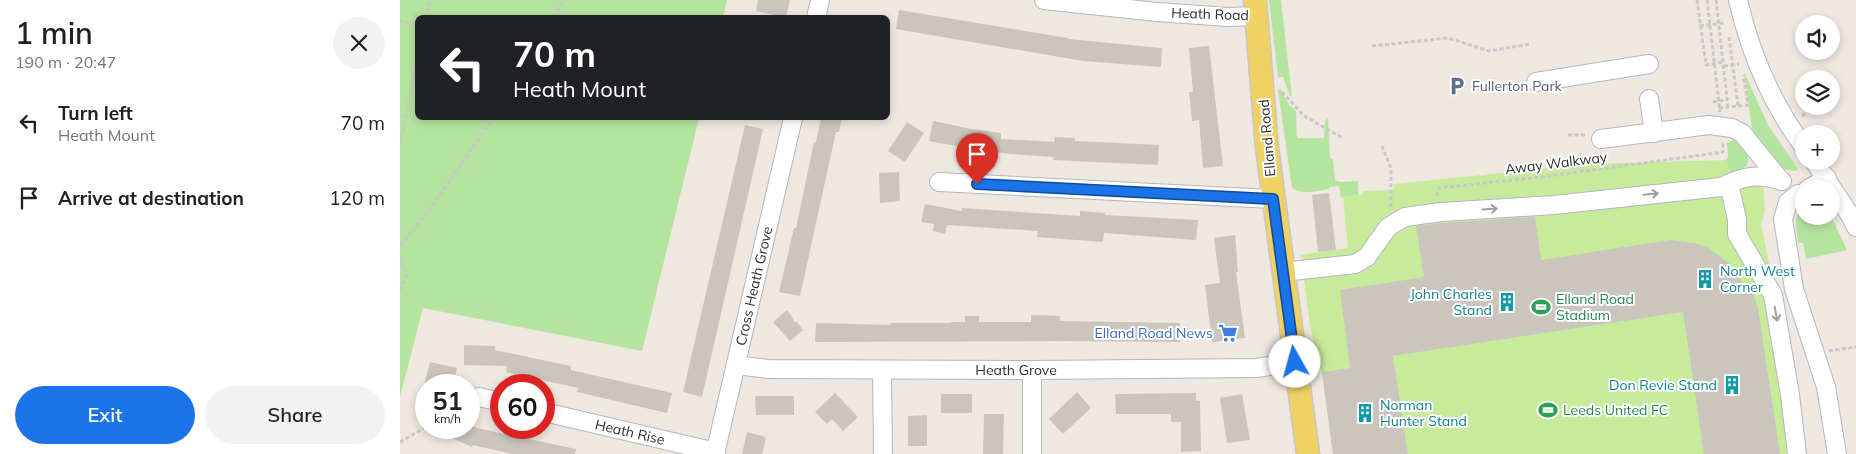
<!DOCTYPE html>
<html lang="en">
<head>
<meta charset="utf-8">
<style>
	body { margin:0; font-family:Mulish,sans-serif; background:#f2f2f2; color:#202124; height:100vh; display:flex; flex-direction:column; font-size:19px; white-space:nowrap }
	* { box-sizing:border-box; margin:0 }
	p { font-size:16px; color:#757577 }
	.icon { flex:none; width:28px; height:28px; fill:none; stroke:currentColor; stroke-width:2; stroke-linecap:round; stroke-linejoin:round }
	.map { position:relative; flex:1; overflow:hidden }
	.drawer { display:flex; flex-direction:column; background:#fff; width:400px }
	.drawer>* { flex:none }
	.hud { position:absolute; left:15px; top:15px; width:475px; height:105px; border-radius:8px; box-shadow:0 2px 8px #0003; background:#202124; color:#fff; overflow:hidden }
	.buttons { position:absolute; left:1395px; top:15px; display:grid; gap:10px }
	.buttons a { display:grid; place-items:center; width:45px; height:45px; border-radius:50%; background:#fff; box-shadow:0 2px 8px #0003; font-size:25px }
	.speed { position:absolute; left:15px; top:374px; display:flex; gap:10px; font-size:25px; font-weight:700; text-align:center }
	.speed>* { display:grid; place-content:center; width:65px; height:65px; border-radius:50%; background:#fff; box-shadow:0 2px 8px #0003; line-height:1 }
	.speed small { font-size:12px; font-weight:400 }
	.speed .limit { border:8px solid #d22; background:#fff; color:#111 }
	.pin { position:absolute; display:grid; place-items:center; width:42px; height:42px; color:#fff; margin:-51px -21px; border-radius:50% 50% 50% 0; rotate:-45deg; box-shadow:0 0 5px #0007 }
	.pin .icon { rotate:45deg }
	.me { position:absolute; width:55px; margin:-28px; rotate:353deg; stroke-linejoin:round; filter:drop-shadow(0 0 4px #0008) }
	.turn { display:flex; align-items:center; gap:18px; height:105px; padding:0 15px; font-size:22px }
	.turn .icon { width:65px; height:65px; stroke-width:2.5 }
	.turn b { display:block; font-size:35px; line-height:42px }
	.round { display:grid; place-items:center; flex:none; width:52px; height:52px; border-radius:26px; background:#f2f2f2 }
	.head { display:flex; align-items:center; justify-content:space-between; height:85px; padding:0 15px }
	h1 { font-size:30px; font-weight:600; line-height:38px }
	.cta { display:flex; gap:10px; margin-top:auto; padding:10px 15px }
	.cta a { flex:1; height:58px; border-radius:30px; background:#1a73e8; color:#fff; font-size:20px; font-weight:600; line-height:58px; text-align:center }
	.cta a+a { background:#f2f2f2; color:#202124 }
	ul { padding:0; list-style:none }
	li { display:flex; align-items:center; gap:15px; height:75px; padding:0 15px }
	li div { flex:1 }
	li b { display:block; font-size:19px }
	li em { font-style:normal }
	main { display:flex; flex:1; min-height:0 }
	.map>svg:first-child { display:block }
	.green { fill:#b5e49e }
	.pitch { fill:#c7eb9a }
	.building { fill:#cac6be }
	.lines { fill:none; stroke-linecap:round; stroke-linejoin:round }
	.minor-casing { stroke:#b3b6c0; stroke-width:20 }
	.major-casing { stroke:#c8c8c8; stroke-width:25 }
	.path { stroke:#c8c8c8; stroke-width:3; stroke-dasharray:4 2.5; stroke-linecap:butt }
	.minor { stroke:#fff; stroke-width:18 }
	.major { stroke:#f0d164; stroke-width:22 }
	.oneway { stroke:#a0a0a0 }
	.route-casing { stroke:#114b97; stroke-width:12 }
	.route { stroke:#1a73e8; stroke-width:9 }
	.labels { text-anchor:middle; stroke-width:4; stroke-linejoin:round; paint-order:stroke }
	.street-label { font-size:14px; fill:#2d2d2d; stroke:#fff }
	.service-label { font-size:14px; fill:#4e5e75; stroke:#fff; text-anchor:start }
	.culture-label { font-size:14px; fill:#0d838f; stroke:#fff; text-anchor:start }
	.leisure-label { font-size:14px; fill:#27864d; stroke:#fff; text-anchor:start }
	.shop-label { font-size:14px; fill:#366cbe; stroke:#fff; text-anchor:end }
</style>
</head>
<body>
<main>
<section class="drawer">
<div class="head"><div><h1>1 min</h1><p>190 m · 20:47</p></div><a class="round"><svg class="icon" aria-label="close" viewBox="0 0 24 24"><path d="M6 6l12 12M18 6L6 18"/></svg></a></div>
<ul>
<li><svg class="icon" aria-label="left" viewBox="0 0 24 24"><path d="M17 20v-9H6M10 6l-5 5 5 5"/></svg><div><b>Turn left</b><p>Heath Mount</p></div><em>70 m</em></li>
<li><svg class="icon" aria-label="arrive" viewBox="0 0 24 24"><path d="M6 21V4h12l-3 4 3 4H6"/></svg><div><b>Arrive at destination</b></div><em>120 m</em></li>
</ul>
<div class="cta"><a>Exit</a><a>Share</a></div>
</section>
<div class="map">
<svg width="1456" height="454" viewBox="0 0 1456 454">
	<rect width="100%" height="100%" fill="#eee8e0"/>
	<path class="green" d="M 0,0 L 327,0 L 323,17 L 18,18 L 18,118 L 299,118 L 242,351 L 23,308 L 0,397 Z
		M 869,0 L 881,0 L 892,97 L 890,96 L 883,77 L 878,77 Z
		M 1344,72 L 1368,125 L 1398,169 L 1395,171 L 1383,169 L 1352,129 Z
		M 880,88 L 889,105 L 896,111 L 897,138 L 924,138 L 925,121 L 928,118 L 930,158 L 933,159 L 935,180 L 940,182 L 958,181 L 958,195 L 941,197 L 939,186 L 930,187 L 929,189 C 917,191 902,195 892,188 L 878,90 Z
		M 1337,138 C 1349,154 1357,168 1330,172 L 1326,160 L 1328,156 L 1327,143 Z
		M 1404,206 L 1404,216 L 1431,216 L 1447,250 L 1406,259 L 1403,243 L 1398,243 C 1397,230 1392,215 1404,206 Z"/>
	<path class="pitch" d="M 1326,160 L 1330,172 L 1341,170 L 1363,181 L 1365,211 L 1361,224 L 1368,258 L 1396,454 L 933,454 L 922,372 L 910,327 L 901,255 L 948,248 L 943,196 L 963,195 L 963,191 L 993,190 L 994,184 L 1190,164 Z"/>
	<path class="building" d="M 358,0 L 390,0 L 386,18 L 356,11 Z
		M 499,10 L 668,38 L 668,39 L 762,48 L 761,67 L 683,61 L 496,29 Z
		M 809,46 L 823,166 L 803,168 L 799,120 L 792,121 L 789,92 L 793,92 L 789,48 Z
		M 421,118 L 442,118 L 439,132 L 436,132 L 400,296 L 379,292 L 394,228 L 396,228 L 414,142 L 416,142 Z
		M 533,121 L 572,129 L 601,133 L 601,139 L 654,142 L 655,137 L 675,138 L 675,141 L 759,145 L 758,165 L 653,160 L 654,157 L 609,154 L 544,144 L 529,141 Z
		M 507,122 L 524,133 L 505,162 L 488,151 Z
		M 345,125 L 363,129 L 302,397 L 283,392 Z
		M 499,172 L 500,201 L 480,203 L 479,173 Z
		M 929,193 L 936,250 L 918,252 L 912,195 Z
		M 525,204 L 562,211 L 562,208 L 680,216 L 680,211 L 705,213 L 705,215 L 798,220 L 796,240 L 704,233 L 703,242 L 637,237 L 638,231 L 547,225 L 545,234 L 533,231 L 534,224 L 521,222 Z
		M 1135,217 L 1141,260 L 1270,240 L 1296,243 L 1308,248 L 1329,263 L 1345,286 L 1350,283 L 1358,308 L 1380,454 L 1304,454 L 1283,312 L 993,356 L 1008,454 L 933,454 L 922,372 L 950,368 L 940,290 L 1024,277 L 1016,226 L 1042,223 Z
		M 835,235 L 838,272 L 836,272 L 845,338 L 812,342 L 805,285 L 820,283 L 814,238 Z
		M 387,310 L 394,320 L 394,322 L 397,322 L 403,330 L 390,341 L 373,322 Z
		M 631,315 L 660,316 L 660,321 L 780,323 L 780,342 L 659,341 L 415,342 L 416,323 L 491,325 L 491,323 L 551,323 L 551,322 L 565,322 L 565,316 L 579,316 L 579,322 L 631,322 Z
		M 64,345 L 95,346 L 95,350 L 171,366 L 171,370 L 272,393 L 267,413 L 177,392 L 178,388 L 106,372 L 107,366 L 64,365 Z
		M 30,362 L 57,368 L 53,385 L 24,385 Z
		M 677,392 L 691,408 L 663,434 L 649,419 Z
		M 435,393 L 458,417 L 443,431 L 432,419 L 427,424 L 415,412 Z
		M 796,393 L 796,401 L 800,401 L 801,451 L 781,452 L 781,422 L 771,422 L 771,414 L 716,414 L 715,394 Z
		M 541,394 L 572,394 L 572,413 L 541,413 Z
		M 842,394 L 850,440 L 827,443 L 820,398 Z
		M 355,396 L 394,396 L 394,415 L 356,415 Z
		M 584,414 L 604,414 L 603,454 L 583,454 Z
		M 527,415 L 527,446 L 508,446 L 508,416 Z
		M 69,424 L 77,428 L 176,449 L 175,454 L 112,454 L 73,445 L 72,447 L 29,428 L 69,428 Z
		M 347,432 L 366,437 L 362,454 L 342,454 Z"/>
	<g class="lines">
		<g class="minor-casing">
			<path id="minor" d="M 644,0 L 757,12 L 828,17 L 856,16
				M 1338,0 C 1350,52 1372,104 1404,147
				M 416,18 L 420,0
				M 1136,82 L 1249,64
				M 1249,99 L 1254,133
				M 1201,139 L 1309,125 L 1332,128 L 1342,133 L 1381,181
				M 1414,161 L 1450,215 L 1456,227
				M 539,182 L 873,199
				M 1321,187 C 1344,176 1357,173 1382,181
				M 1408,189 L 1427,178
				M 1398,194 L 1388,202 L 1383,219 L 1390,263 L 1394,289 L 1426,387 L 1437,454
				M 883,272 L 955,264 L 967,257 L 988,227 L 1005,217 L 1041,212 L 1154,205 L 1321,187 L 1328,187 L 1331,192 L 1337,220 L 1337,234 L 1373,295 L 1390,395 L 1397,454
				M 336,365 L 368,369 L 632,370 L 856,368 L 895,362
				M 482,370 L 483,454
				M 632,370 L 632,454
				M 79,397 L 101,402
				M 144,412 L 316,452
				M 315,454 L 393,118"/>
		</g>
		<g class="major-casing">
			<path id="major" d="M 855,0 L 867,148 L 908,454"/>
		</g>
		<path class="path" d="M 1297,0 L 1306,65 L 1323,62
			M 1307,0 L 1320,112
			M 1316,0 L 1328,107
			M 26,18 L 30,0
			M 154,18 L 163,0
			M 0,21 L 18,25
			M 1300,26 L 1324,23
			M 1329,37 L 1338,106
			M 972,46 L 1048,38 L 1089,51 L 1131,44
			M 1324,66 L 1339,64
			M 882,92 L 904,116 L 943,138
			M 1313,102 L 1327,100
			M 1319,108 L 1348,105 L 1343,75
			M 1402,116 L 1418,106
			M 1168,135 L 1187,135
			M 0,144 L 18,56
			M 982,146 L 991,168 L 991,208
			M 1037,196 L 1039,188 L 1149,176 L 1323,152 L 1323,143
			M 0,246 L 30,209 L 93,118
			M 0,256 L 6,276 L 0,290
			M 1429,351 L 1456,347
			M 0,442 L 26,427"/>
		<use href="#minor" class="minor"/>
		<use href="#major" class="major"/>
	</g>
	<defs><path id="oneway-shaft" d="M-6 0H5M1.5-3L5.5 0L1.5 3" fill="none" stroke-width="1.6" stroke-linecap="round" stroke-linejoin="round" transform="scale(1.25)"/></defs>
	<g class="oneway">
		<use href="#oneway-shaft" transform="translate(1251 194) rotate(-6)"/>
		<use href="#oneway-shaft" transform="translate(1090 209) rotate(-4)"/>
		<use href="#oneway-shaft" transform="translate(1376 314) rotate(80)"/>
	</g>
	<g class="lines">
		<g class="route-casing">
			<path id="route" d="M 577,184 L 873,199 L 895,362"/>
		</g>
		<use href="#route" class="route"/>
	</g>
	<defs>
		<g id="parking-bare" transform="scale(1.5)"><path d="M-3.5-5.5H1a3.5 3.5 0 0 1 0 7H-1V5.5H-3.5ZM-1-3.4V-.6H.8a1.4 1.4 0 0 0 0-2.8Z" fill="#5c6f8a" stroke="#fff" stroke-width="2.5" paint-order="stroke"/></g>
		<g id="building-bare" transform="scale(1.5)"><path d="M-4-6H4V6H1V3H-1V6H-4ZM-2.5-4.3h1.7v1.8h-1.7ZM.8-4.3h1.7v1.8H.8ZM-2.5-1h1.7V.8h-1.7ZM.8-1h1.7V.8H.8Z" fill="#0f9aa8" stroke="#fff" stroke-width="2.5" paint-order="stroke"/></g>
		<g id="stadium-bare" transform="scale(1.5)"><path d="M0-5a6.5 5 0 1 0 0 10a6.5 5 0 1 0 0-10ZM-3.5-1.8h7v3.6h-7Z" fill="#2e9e5b" stroke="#fff" stroke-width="2.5" paint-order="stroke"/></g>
		<g id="supermarket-bare" transform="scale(1.5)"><path d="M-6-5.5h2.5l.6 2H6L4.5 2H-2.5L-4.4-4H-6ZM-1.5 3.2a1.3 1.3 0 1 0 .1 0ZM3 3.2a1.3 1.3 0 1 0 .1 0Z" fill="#3f7fe0" stroke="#fff" stroke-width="2.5" paint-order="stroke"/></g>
	</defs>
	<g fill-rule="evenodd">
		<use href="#parking-bare" x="1057" y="86"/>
		<use href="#building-bare" x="1305" y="279"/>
		<use href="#building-bare" x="1107" y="302"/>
		<use href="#stadium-bare" x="1141" y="307"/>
		<use href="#supermarket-bare" x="828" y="333"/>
		<use href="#building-bare" x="1332" y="385"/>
		<use href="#stadium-bare" x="1148" y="410"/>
		<use href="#building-bare" x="965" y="413"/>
	</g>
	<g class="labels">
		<g class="street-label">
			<text transform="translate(810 14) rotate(2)" y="5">Heath Road</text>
			<text transform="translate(867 138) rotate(-95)" y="5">Elland Road</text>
			<text transform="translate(1156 163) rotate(-7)" y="5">Away Walkway</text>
			<text transform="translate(354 286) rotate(-77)" y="5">Cross Heath Grove</text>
			<text x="616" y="375">Heath Grove</text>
			<text transform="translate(230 432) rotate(13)" y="5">Heath Rise</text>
		</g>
		<g class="service-label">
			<text x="1072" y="91">Fullerton Park</text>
		</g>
		<g class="culture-label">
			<text x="1320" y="276">North West<tspan x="1320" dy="16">Corner</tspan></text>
			<text x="1092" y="299" text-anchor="end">John Charles<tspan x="1092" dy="16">Stand</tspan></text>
			<text x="1317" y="390" text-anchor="end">Don Revie Stand</text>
			<text x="980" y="410">Norman<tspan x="980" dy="16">Hunter Stand</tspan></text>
		</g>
		<g class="leisure-label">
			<text x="1156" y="304">Elland Road<tspan x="1156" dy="16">Stadium</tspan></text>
			<text x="1163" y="415">Leeds United FC</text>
		</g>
		<g class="shop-label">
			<text x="813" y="338">Elland Road News</text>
		</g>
	</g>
</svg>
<div class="buttons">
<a><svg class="icon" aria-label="sound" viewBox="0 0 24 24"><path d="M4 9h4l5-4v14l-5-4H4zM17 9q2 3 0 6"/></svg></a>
<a><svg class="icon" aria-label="layers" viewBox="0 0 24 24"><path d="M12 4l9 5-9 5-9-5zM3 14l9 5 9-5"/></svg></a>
<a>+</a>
<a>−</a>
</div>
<div class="speed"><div>51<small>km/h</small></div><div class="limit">60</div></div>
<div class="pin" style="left:577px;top:184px;background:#d93025"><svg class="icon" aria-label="arrive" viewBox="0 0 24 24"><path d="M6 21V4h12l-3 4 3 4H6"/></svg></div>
<svg class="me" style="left:895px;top:362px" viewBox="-20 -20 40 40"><circle r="19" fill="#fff"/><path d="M0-13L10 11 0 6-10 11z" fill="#1a73e8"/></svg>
<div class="hud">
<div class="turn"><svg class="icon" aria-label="left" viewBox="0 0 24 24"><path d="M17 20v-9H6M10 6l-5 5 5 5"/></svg><div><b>70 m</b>Heath Mount</div></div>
</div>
</div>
</main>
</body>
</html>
